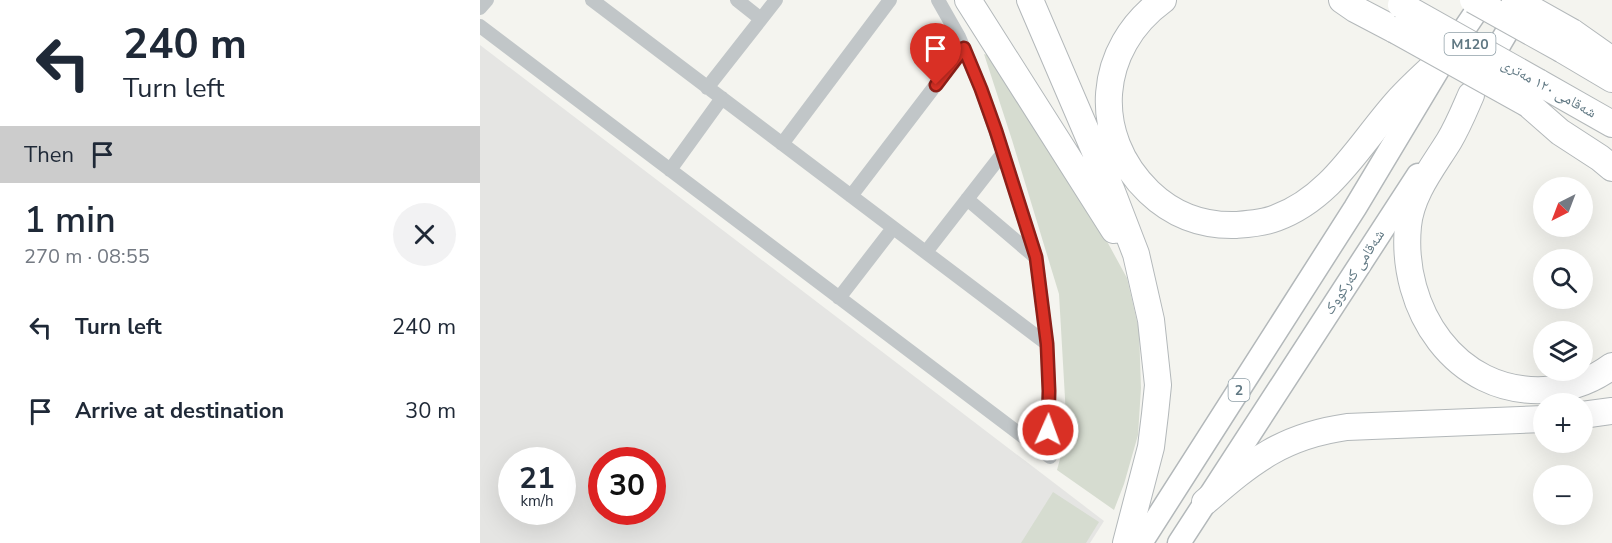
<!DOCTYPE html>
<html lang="en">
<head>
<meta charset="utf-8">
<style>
	body { margin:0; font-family:"Nunito Sans","Noto Naskh Arabic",sans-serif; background:#f2f2f3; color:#1f2937; height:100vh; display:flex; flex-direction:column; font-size:22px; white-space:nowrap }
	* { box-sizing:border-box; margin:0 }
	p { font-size:20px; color:#747a83 }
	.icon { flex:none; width:33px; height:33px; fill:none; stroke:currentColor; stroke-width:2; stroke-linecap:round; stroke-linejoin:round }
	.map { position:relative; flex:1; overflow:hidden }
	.side { display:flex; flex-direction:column; background:#fff; width:480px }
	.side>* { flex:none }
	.guide { background:#fff; color:#1f2937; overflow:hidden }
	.needle { width:39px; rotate:222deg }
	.fabs { position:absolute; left:1053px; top:177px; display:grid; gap:12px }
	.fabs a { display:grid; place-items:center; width:60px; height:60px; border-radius:50%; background:#fff; box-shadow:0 6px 24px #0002; font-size:30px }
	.speed { position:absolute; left:18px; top:447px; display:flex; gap:12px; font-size:30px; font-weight:700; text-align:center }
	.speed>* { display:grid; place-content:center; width:78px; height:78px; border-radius:50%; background:#fff; box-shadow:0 6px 24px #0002; line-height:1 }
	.speed small { font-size:15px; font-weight:400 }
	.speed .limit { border:9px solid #d22; background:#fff; color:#111 }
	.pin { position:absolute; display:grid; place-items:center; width:51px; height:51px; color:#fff; margin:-62px -26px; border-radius:50% 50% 50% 0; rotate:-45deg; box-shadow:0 0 6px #0007 }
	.pin .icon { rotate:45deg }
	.me { position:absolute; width:66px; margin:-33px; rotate:2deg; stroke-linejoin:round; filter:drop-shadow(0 0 4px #0008) }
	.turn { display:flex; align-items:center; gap:21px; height:126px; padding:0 24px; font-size:27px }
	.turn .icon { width:78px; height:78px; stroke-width:2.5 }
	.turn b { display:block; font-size:42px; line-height:51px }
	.then { display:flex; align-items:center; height:57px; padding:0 24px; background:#0003; gap:12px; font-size:22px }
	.round { display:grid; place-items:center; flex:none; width:63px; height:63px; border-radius:32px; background:#f2f2f3 }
	.overview { display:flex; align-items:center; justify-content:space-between; height:102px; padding:0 24px }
	h1 { font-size:36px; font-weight:600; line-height:45px }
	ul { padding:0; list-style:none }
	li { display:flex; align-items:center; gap:18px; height:84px; padding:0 24px }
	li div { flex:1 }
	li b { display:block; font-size:22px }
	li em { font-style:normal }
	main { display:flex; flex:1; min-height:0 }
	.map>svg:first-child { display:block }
	.built { fill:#e5e5e3; fill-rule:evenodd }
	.green { fill:#d6dcd0 }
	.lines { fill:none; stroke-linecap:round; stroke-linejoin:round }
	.trunk-casing { stroke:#b3b8ba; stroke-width:25 }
	.motorway-casing { stroke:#b3b8ba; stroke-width:28 }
	.minor { stroke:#c1c6c8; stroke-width:14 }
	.trunk { stroke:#fff; stroke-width:22 }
	.motorway { stroke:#fff; stroke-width:26 }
	.motorway-bridge-casing { stroke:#b3b8ba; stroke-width:28; stroke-linecap:butt }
	.motorway-bridge { stroke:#fff; stroke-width:26 }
	.route-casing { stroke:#8d1f18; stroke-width:15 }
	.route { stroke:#d93025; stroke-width:10 }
	.labels { text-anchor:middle; stroke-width:6; stroke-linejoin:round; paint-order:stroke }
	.shield { fill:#fff; stroke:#90a0a8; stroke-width:1.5 }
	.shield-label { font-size:14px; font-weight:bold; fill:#607883 }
	.street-label { font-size:15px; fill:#607883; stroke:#fff }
</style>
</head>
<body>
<main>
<section class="side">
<div class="guide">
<div class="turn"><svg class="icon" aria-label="left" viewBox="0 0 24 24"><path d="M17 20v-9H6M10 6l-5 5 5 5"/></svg><div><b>240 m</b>Turn left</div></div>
<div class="then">Then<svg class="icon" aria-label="arrive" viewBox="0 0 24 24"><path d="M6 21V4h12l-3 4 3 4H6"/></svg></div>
</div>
<div class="overview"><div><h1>1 min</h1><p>270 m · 08:55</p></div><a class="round"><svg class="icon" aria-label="close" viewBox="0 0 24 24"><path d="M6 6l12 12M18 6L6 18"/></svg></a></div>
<ul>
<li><svg class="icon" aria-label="left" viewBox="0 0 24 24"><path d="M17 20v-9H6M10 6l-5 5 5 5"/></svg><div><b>Turn left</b></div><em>240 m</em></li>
<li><svg class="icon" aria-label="arrive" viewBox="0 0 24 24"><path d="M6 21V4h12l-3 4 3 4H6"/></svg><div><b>Arrive at destination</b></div><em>30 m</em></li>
</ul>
</section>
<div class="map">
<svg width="1132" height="543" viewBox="0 0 1132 543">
	<rect width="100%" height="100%" fill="#f4f4ef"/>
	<path class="built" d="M 0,45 L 624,521 L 610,543 L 0,543 ZM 32,460 L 82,460 L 82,512 L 32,512 ZM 122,460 L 172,460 L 172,512 L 122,512 Z"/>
	<path class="green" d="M 504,54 L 512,56 L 611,212 L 647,278 L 659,330 L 661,388 L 658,435 L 644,484 L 634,510 L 577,470 L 587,433 L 579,294 L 532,140 Z
		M 573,492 L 619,522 L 606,543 L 541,543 Z"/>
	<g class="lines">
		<g class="trunk-casing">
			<path id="trunk" d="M 1004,71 L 1042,6
				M 661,543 L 875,208 L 968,53 L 1004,0
				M 699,543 L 938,175"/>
		</g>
		<g class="motorway-casing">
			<path id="motorway" d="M 488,0 L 634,230
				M 550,0 L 631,189 L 656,254 L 671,320 L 678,385 L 675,414 L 671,447 L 646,543
				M 683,0 C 617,48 610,135 669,192 C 693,215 723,226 756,225 C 769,224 784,223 796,218 C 851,198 879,145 916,103 C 932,85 950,69 968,53
				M 862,0 L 875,9 L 915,30
				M 1092,32 L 1132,60
				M 1083,50 L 1132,79
				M 1058,82 L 1132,124
				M 991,95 C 984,111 978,126 969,141 C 953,167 931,194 928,226 C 920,309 975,394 1064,390 C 1089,389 1112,381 1132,366
				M 1048,104 L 1080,132 L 1120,158 L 1132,168
				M 1102,415 L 1132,411
				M 725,502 C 772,461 803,436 867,427 L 1064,419"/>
		</g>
		<path class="minor" d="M 112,0 L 567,344
			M 257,0 L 281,19
			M 458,0 L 479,37 L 501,89 L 523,153 L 556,257 L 567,344 L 569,391 L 568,430 L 570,457
			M 0,8 L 7,0
			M 0,26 L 570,457
			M 227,88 L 296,0
			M 302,144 L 410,0
			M 190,170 L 242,98
			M 371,196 L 484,48
			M 487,199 L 554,256
			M 446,252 L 523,153
			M 359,298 L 413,228"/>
		<use href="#trunk" class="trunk"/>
		<use href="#motorway" class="motorway"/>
		<g class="motorway-bridge-casing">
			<path id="motorway-bridge" d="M 993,0 L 1083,50
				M 1035,0 L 1092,32
				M 921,5 L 1058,82
				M 915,30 L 1048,104"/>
		</g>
		<use href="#motorway-bridge" class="motorway-bridge"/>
	</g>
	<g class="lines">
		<g class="route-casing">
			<path id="route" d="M 456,85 L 484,48 L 501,89 L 516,131 L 556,257 L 567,344 L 569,391 L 568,430"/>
		</g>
		<use href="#route" class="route"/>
	</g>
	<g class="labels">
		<g class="shield">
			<rect x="964.5" y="33" width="51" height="22" rx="4.5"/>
			<rect x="748.5" y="379" width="21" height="22" rx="4.5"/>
		</g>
		<g class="shield-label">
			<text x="990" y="49">M120</text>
			<text x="759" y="395">2</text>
		</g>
		<g class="street-label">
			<text transform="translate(1069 88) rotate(29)" y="5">شەقامی ١٢٠ مەتری</text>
			<text transform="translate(874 272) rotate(-57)" y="5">شەقامی کەرکووک</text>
		</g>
	</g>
</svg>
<div class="fabs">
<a><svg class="needle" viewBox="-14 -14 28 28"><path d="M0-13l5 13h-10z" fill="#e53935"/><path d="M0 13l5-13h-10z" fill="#747a83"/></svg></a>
<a><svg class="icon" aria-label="search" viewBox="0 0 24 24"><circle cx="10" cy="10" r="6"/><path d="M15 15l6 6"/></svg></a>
<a><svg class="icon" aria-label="layers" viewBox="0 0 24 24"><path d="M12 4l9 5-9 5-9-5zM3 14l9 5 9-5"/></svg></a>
<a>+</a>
<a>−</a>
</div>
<div class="speed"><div>21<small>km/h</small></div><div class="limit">30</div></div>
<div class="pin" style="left:456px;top:85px;background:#d93025"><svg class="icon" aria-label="arrive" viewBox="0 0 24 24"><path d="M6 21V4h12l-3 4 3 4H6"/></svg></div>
<svg class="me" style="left:568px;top:430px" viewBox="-20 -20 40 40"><circle r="17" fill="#d93025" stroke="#fff" stroke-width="3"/><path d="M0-11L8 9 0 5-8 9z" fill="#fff"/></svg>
</div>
</main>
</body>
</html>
